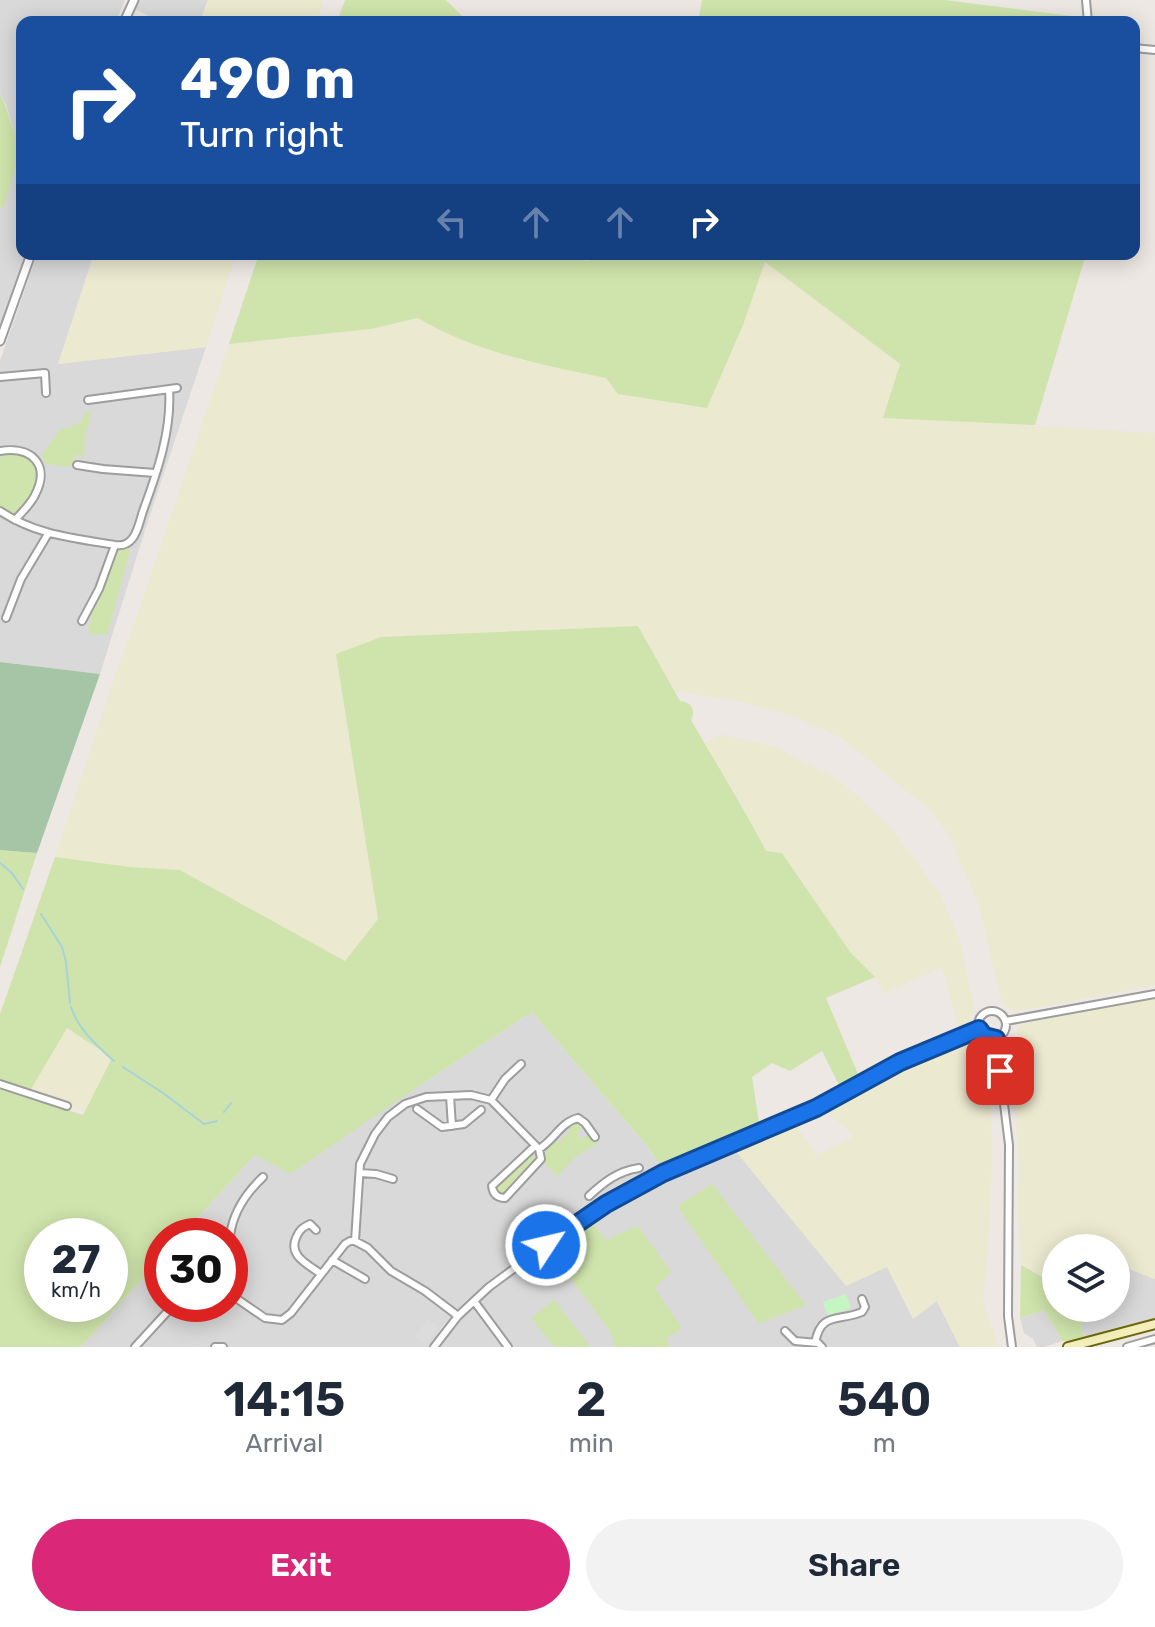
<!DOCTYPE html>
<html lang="en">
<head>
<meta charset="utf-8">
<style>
	body { margin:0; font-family:Rubik,sans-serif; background:#f2f2f3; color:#1f2937; height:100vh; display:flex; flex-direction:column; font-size:30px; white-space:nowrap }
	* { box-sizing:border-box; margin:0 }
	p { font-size:26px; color:#747a83 }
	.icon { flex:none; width:44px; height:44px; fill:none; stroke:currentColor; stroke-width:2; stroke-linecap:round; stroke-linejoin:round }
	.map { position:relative; height:1347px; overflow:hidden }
	.panel { display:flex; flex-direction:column; background:#fff; flex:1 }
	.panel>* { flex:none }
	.hud { position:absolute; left:16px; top:16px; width:1124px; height:244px; border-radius:16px; box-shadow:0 4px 20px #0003; background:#1a4fa0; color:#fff; overflow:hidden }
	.fabs { position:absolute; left:1042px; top:1234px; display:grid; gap:16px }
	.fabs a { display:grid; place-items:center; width:88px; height:88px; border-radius:50%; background:#fff; box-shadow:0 4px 20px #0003; font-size:40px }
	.speed { position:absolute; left:24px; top:1218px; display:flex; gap:16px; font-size:40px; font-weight:700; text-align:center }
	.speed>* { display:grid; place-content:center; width:104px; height:104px; border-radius:50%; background:#fff; box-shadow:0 4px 20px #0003; line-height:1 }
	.speed small { font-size:20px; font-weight:400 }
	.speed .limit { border:12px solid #d22; background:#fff; color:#111 }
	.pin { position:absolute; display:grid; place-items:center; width:68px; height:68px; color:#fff; margin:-34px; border-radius:16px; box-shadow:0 4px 12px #0006 }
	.me { position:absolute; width:88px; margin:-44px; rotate:55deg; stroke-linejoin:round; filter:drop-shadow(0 0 6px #0008) }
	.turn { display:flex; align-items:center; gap:28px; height:168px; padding:0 32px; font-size:36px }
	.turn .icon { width:104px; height:104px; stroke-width:2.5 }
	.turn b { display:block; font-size:56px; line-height:68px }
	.lanes { display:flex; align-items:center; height:76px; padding:0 32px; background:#0003; justify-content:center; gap:40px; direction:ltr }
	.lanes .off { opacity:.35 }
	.eta { display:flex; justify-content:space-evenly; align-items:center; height:136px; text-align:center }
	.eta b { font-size:48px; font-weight:600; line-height:56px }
	.button { display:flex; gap:16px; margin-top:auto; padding:16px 32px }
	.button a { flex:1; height:92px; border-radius:48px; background:#db2777; color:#fff; font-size:32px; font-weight:600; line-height:92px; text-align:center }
	.button a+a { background:#f2f2f3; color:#1f2937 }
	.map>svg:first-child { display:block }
	.residential { fill:#dad9da }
	.farmland { fill:#ebe9cf }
	.grass { fill:#cfe4ac; fill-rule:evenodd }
	.cemetery { fill:#a6c4a6 }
	.park { fill:#c5f5c2 }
	.parking { fill:#dcdcdc }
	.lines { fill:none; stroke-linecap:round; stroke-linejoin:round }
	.stream { stroke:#a6d3d8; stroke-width:2 }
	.minor-casing { stroke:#9d9d9d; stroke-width:10 }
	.tertiary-casing { stroke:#9d9d9d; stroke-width:11 }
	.secondary-casing { stroke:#6b680c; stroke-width:12 }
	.minor { stroke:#fff; stroke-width:6 }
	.tertiary { stroke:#fff; stroke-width:7 }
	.secondary { stroke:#f4efba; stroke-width:8 }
	.route-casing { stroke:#114b97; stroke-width:20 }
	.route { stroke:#1a73e8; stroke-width:14 }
</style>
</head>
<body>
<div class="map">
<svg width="1155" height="1347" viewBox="0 0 1155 1347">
	<rect width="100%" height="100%" fill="#ede8e3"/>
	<path class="residential" d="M 0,0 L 125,0 L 116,22 L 22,22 L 22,254 L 27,254 L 0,332 L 0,207 L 2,209 L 16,138 L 6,105 L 0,94 Z
		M 138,0 L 208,0 L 200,22 L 162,22 L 134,9 Z
		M 37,254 L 94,254 L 58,364 L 206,347 L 147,524 L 100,674 L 0,662 L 0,361 Z
		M 532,1012 L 647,1146 L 661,1166 L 563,1227 L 493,1280 L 460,1307 L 442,1327 L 429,1347 L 81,1347 L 162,1257 L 162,1304 L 230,1304 L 230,1236 L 181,1236 L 255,1155 L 431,1078 Z
		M 731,1147 L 887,1266 L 913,1318 L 937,1301 L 960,1347 L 440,1347 L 463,1316 L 486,1295 L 605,1209 L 664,1177 Z
		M 1116,1264 L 1155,1279 L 1155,1320 L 1084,1339 L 1077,1308 L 1116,1308 Z
		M 1044,1310 L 1062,1341 L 1044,1347 L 1037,1347 L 1033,1339 L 1024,1333 L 1020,1318 Z"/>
	<path class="farmland" d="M 208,0 L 324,0 L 316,22 L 200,22 Z
		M 94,254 L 236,254 L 206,347 L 58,364 Z
		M 765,262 L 900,364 L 884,417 L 1155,433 L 1155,985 L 1013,1012 L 1002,1003 L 979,905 L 948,834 L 930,810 L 840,737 L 790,715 L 738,701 L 675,691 L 638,626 L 381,637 L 336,654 L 378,919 L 345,961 L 180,870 L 130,867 L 55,857 L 116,672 L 134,625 L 229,344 L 371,329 L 418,318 L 439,331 L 524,361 L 606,378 L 675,403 L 707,408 L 743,325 Z
		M 720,734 L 775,747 L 839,780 L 888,824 L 939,892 L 960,940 L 974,1010 L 970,1017 L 970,1025 L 959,1029 L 942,967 L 884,994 L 875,977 L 850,952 L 825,919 L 798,874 L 766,851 L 730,784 L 718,769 L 704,744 Z
		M 1155,998 L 1155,1279 L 1116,1264 L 1116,1248 L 1056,1248 L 1055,1285 L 1021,1265 L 1018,1215 L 1019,1167 L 1012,1060 L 1013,1047 L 1018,1031 L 1019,1022 Z
		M 66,1028 L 102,1051 L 111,1060 L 85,1112 L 30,1091 Z
		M 966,1039 L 981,1055 L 991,1107 L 992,1162 L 988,1244 L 983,1302 L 999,1347 L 960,1347 L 937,1301 L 913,1319 L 887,1267 L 846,1286 L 737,1153 L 731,1147 L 793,1120 L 816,1155 L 855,1136 L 821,1108 L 904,1064 Z"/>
	<path class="grass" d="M 345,0 L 446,0 L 468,22 L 337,22 Z
		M 702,0 L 945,0 L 1080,17 L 1081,22 L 698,22 Z
		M 0,94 C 9,111 11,131 22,148 L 3,209 L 0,207 Z
		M 259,254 L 570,254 L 574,257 L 587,261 L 600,254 L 1086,254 L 1035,425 L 883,418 L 900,364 L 765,262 L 743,325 L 707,408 L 618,394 L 606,378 C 542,365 474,352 418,318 L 371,329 L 229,344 Z
		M 91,411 L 89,424 L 85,433 L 84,462 L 81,455 L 76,454 L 72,465 L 68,467 L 46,464 L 41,456 L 60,430 L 80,423 L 85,412 Z
		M 4,454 C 30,454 48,464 33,494 C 29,501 21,507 16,514 L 11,514 L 0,506 L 0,458 Z
		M 129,544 L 130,551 L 107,635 L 91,634 L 88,626 L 91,621 L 89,615 L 108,576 L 117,547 Z
		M 638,626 L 680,701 C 692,702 696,710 691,720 C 716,764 743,806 766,851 L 782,853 L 850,952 L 875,977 L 826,998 L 858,1074 L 839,1085 L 822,1051 L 790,1071 L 772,1063 L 752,1077 L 759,1123 L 661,1166 L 647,1146 L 532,1012 L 431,1078 L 290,1174 L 255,1155 L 181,1236 L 162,1236 L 162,1257 L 81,1347 L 0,1347 L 0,1089 L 83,1115 L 111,1060 L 102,1051 L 67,1028 L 30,1091 L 0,1080 L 0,1014 L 55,857 L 130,867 L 180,870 L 345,961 L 378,919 L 336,654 L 381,637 ZM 42,1236 L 110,1236 L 110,1304 L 42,1304 Z
		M 0,850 L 37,853 L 0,967 Z
		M 577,1120 L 582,1128 L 577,1135 L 580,1139 L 589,1135 L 598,1143 L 574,1158 L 558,1176 L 543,1162 L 544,1153 L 555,1140 L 559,1142 L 570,1130 L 566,1125 Z
		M 532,1153 L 537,1157 L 535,1160 L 504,1194 L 501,1195 L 495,1190 L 496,1185 Z
		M 712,1184 L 806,1305 L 759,1324 L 677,1206 Z
		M 590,1220 L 606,1240 L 632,1228 L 639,1227 L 671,1272 L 655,1288 L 682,1328 L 666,1339 L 670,1347 L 614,1347 L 611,1333 L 549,1249 Z
		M 1021,1265 L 1054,1284 L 1056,1283 L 1056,1308 L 1077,1308 L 1084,1339 L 1062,1341 L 1044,1310 L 1020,1318 Z
		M 554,1300 L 591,1347 L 554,1347 L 531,1318 Z"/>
	<path class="cemetery" d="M 0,662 L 100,674 L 37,853 L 0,850 Z"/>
	<path class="park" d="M 846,1294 L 851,1308 L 828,1316 L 823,1302 Z"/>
	<path class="parking" d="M 428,1319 L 439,1327 L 426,1345 L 415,1336 Z"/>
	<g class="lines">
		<path class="stream" d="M 0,863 L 12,873 L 23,889
			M 41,914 L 62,947 L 66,962 L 70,1003
			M 71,1007 C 78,1029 97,1046 114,1061
			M 123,1067 L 163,1093 L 204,1124 L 217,1121
			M 224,1112 L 231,1103"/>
		<g class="minor-casing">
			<path id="minor" d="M 1086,0 L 1088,22
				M 1134,48 L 1155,50
				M 0,377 L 45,373 L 46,393
				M 88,400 L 177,388
				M 0,451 C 31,446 51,464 35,495 C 31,504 22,512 15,520
				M 77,465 L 103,469 L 155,473
				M 0,511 C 36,535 73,538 115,545 C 122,546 127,545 132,539 C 138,532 140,520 143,511 C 157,473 172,430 169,389
				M 6,618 L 21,579 L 48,534
				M 82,621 L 99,589 L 115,545
				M978 1025a14 14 0 1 1 28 0a14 14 0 1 1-28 0Z
				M 1006,1021 L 1155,994
				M 996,1039 L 1009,1145 L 1008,1316 L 1012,1347
				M 0,1084 L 67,1106
				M 450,1096 L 452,1126
				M 491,1100 L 505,1079 L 521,1064
				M 417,1109 L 442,1127 L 464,1124 L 481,1110
				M 535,1146 L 492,1186 C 493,1194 497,1198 505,1198 L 541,1159 L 539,1149
				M 360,1173 L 376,1174 L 393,1179
				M 589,1196 C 604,1182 618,1171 639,1168
				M 316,1230 L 310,1224 C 303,1227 299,1230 296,1238 C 288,1256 309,1265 321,1274
				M 230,1236 C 233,1212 245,1194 263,1177
				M 355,1241 L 360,1164 L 375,1134 L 388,1117 L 405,1104 L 426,1097 L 471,1095 L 491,1100 L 539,1149 C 554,1140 561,1122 578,1118 L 585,1123 L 595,1137
				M 332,1260 L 365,1279
				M 230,1294 L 265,1318 L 282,1320 L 291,1313 L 345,1244 L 350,1241 L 355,1241 L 368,1248 L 391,1271 L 425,1291 L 458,1316
				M 474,1301 L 508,1347
				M 785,1331 L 795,1341 L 818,1343 L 822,1347
				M 815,1343 C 821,1311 838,1322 862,1312 L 865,1307 L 862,1299
				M 135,1347 L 168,1311
				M 215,1347 L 223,1347
				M 434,1347 L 458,1316 L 489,1287 L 546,1245 L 606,1204 L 663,1173 L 816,1108 L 900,1062 L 979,1029
				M 1127,1347 L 1155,1339"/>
		</g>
		<g class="tertiary-casing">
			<path id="tertiary" d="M 124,22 L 134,0
				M 0,341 L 31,254"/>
		</g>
		<g class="secondary-casing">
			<path id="secondary" d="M 1068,1347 L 1155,1324"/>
		</g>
		<use href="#minor" class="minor"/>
		<use href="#tertiary" class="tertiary"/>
		<use href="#secondary" class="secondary"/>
	</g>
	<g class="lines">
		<g class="route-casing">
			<path id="route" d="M 546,1245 L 606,1204 L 663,1173 L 816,1108 L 900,1062 L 979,1029 L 984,1036 L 996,1039 L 1000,1071"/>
		</g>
		<use href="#route" class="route"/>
	</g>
</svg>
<div class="fabs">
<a><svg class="icon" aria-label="layers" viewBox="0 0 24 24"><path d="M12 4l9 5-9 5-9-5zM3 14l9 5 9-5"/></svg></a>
</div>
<div class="speed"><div>27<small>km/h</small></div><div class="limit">30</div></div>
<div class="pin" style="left:1000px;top:1071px;background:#d93025"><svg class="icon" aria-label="arrive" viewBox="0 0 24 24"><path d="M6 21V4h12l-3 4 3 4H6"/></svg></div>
<svg class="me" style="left:546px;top:1245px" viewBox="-20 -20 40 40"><circle r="17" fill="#1a73e8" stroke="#fff" stroke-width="3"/><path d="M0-11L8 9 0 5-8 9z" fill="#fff"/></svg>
<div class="hud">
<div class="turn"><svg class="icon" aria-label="right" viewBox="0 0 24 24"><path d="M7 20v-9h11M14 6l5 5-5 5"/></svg><div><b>490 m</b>Turn right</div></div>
<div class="lanes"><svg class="icon off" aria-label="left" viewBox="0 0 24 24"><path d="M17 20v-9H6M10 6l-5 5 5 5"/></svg><svg class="icon off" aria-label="ahead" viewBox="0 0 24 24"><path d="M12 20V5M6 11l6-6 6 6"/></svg><svg class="icon off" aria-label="ahead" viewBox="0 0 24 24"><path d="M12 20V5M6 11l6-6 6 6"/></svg><svg class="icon" aria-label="right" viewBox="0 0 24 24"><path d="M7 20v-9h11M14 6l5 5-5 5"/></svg></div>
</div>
</div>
<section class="panel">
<div class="eta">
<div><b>14:15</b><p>Arrival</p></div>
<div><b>2</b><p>min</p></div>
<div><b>540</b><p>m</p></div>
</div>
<div class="button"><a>Exit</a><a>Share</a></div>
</section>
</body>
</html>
